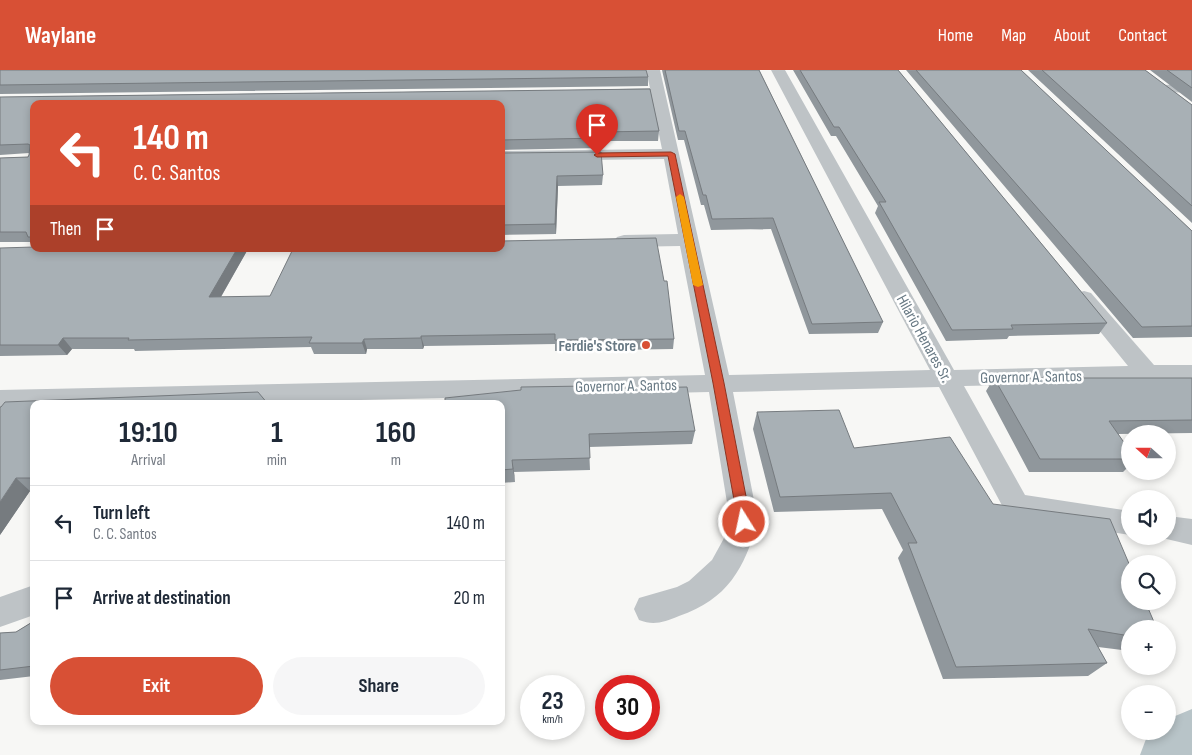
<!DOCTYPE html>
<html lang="en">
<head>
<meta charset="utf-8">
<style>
	body { margin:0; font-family:"Sofia Sans Condensed",sans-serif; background:#f6f6f7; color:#1f2937; height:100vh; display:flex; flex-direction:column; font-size:19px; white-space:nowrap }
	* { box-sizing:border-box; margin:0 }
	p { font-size:16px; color:#747a83 }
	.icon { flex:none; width:28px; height:28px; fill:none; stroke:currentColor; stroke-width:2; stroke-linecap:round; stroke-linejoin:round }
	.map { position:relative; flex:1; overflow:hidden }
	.panel { position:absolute; left:30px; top:330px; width:475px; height:325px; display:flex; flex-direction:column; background:#fff; border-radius:10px; box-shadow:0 2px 8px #0003 }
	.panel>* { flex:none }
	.top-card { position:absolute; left:30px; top:30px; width:475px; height:152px; border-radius:10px; box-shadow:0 2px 8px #0003; background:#d85035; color:#fff; overflow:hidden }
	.needle { width:32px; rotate:291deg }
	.fabs { position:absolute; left:1121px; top:355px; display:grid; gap:10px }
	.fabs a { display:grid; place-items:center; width:55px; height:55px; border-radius:50%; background:#fff; box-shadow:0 2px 8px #0003; font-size:25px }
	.speed { position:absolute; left:520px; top:605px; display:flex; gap:10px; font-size:25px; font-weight:700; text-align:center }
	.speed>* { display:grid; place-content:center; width:65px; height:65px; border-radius:50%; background:#fff; box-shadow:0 2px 8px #0003; line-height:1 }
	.speed small { font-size:12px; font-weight:400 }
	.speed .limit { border:8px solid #d22; background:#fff; color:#111 }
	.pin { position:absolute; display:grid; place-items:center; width:42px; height:42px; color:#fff; margin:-51px -21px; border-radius:50% 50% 50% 0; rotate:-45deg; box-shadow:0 0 5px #0007 }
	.pin .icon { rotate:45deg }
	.me { position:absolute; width:55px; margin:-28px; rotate:350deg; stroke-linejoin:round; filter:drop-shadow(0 0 4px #0008) }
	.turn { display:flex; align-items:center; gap:18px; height:105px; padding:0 20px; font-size:22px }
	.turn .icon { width:65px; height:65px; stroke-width:2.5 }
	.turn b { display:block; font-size:35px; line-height:42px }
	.then { display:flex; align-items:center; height:48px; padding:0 20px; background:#0003; gap:10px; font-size:19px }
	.eta { display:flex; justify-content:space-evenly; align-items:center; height:85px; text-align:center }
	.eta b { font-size:30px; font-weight:700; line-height:35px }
	.action { display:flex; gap:10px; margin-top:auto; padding:10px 20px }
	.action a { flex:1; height:58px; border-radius:30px; background:#d85035; color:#fff; font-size:20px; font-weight:700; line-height:58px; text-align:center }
	.action a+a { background:#f6f6f7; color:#1f2937 }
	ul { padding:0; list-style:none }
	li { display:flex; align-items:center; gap:15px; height:75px; padding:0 20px; border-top:1px solid #e0e1e3 }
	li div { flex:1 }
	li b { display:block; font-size:19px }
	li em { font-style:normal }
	header { display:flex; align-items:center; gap:30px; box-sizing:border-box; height:70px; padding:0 25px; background:#d85035; color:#fff }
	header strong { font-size:24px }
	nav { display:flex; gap:28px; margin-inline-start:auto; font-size:18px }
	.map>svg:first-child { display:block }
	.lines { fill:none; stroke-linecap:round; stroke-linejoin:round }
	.river { fill:#b8c4c8; fill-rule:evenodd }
	.minor { fill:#bec3c6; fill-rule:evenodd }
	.wall { fill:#90979c }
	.shaded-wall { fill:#767b7f }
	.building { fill:#a8b0b5; stroke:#767b7f }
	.route { fill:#d85035; stroke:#8c3422 }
	.slow { fill:#f59e0b }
	.poi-dot { fill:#d85035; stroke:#fff; stroke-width:2 }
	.labels { text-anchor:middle; stroke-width:5; stroke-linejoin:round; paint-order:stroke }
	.street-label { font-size:16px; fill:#687984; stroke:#fff }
	.poi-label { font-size:16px; font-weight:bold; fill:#687984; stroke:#fff; text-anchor:end }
</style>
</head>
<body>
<header>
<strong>Waylane</strong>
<nav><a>Home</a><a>Map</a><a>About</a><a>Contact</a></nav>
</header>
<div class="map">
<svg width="1192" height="685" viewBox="0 0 1192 685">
	<rect width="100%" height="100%" fill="#f7f7f5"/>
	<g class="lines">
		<path class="river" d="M 1192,639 L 1192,685 L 1140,685 L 1149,661 L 1168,661 L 1168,649 Z"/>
		<path class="minor" d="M 646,0 L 660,0 L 729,305 L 930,300 L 771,0 L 785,0 L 954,300 L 1128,296 L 1073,228 L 1077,223 L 1084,221 L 1091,223 L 1154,295 L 1192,295 L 1192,311 L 964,316 L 1025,425 L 1130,441 L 1130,465 L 1016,447 L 1006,443 L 939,317 L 733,322 L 758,451 C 744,499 728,529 679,546 C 664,552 654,556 639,550 L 634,539 L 639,528 L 677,517 L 689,511 L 712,490 L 723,470 L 730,451 L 709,322 L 188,334 L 34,334 L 34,337 L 0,338 L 0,320 L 705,305 L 680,176 L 624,177 L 617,175 L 614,171 L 617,167 L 624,165 L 678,164 L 664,89 L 501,91 L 501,81 L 662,79 L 651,26 L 618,27 L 611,23 L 618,19 L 650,18 Z
			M 1192,14 L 1192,22 L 1162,23 L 1155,19 L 1162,15 Z
			M 1168,446 L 1192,449 L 1192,475 L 1158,467 L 1168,466 Z
			M 34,515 L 34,545 L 0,557 L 0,527 Z"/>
	</g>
	<path class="wall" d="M 0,0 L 648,7 L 648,16 L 0,24 Z
		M 662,0 L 759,0 L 883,252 L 878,263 L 809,264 L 771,159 L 711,160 L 704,135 L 701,135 L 684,70 L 678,70 Z
		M 793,0 L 898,0 L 1107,253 L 1099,264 L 1009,266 L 1007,269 L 946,271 L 875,143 L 878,136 L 836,66 L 831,66 Z
		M 906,0 L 1021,0 L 1192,161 L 1192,267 L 1133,268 Z
		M 1028,0 L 1145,0 L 1192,35 L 1192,153 Z
		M 1150,0 L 1192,0 L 1192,32 Z
		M 650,19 L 659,61 L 658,71 L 600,71 L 600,78 L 501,80 L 501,34 L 34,34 L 34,174 L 32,172 L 0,172 L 0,88 L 28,87 L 29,85 L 29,83 L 0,85 L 0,27 Z
		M 501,83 L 603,105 L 602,115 L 558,116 L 556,164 L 501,165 Z
		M 0,178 L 34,179 L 248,179 L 221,227 L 674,269 L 673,279 L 555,281 L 555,274 L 424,276 L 423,279 L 367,279 L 366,284 L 314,284 L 311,277 L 135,281 L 134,279 L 72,279 L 67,285 L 0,286 Z
		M 994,308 L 1192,308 L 1192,363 L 1118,364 L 1130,381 L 1130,395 L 1123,402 L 1029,402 L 986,321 Z
		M 587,319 L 695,361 L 692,374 L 589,377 L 590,400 L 514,402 L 515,412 L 501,413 L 501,334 Z
		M 34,334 L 34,420 L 30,421 L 0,465 Z
		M 757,342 L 854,378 L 993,434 L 1130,559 L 1130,581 L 1098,577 L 1107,593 L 1088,606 L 943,609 L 898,488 L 903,480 L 882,439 L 774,442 L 753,359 Z
		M 34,551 L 34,606 L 0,610 L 0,563 L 16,562 Z"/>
	<path class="shaded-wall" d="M 557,106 L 558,116 L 556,164 L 555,154 Z
		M 237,179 L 248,179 L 215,237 L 209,227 Z
		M 421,266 L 424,276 L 423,279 L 421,268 Z
		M 63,268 L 72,279 L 67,285 L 58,275 Z
		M 364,269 L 367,279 L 366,284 L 362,273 Z
		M 512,390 L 514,402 L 515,412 L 513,399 Z
		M 16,408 L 30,421 L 0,465 L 0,432 Z"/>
	<path class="building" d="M 0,0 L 646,0 L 648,7 L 0,15 Z
		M 665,0 L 759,0 L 883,252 L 812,254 L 773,148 L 712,149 L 706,125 L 703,125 L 685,61 L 679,61 Z
		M 800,0 L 898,0 L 1107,253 L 1011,255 L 1013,259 L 952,260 L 879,132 L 886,132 L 839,57 L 834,57 Z
		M 916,0 L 1021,0 L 1192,161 L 1192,256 L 1142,257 Z
		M 1042,0 L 1145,0 L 1192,35 L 1192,136 Z
		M 1167,0 L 1192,0 L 1192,18 Z
		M 650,19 L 659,61 L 600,62 L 600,68 L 501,70 L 501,34 L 34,34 L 34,167 L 28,167 L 26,162 L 0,162 L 0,88 L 28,87 L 29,85 L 30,75 L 28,74 L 0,75 L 0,27 Z
		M 601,82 L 603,105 L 557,106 L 555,154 L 501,155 L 501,83 Z
		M 656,168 L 664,211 L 667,211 L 674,269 L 555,270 L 555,264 L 421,266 L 421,268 L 364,269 L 362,273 L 309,273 L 312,267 L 128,270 L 129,268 L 63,268 L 58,275 L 0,275 L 0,178 L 34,177 L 34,179 L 237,179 L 209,227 L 270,226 L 293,179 L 501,179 L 501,171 Z
		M 994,308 L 1192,308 L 1192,350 L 1109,351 L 1130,381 L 1130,389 L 1040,389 Z
		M 587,316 L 587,319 L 687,317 L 695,361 L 589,364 L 590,388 L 512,390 L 513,399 L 501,400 L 501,334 L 445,334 L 445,328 L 521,320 L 521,317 Z
		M 258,322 L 268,334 L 34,334 L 34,408 L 16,408 L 0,432 L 0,337 L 1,337 L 5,332 Z
		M 839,340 L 854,378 L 950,367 L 993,434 L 1110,449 L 1130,496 L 1130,531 L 1145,531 L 1157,559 L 1130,559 L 1130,566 L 1088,559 L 1107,593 L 956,597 L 908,473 L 917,473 L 891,423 L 780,427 L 757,342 Z
		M 34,551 L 34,596 L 0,600 L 0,563 L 16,562 Z"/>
	<path class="route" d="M 671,82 L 675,84 L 724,313 L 751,452 L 749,455 L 744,457 L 740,455 L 738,452 L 713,313 L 668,86 L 597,87 L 594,85 L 597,83 Z"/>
	<path class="slow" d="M 680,124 L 684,127 L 703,215 L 698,217 L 693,215 L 676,127 Z"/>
	<circle class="poi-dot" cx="646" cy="275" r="5"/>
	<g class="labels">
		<g class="street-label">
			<text transform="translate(925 268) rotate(61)" y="6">Hilario Henares Sr.</text>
			<text transform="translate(1031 306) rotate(-1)" y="6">Governor A. Santos</text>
			<text transform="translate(626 315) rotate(-1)" y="6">Governor A. Santos</text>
		</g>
		<g class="poi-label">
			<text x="636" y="281">Ferdie's Store</text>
		</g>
	</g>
</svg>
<div class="fabs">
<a><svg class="needle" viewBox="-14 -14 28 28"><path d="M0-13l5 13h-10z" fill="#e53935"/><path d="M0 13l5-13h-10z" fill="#747a83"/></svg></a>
<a><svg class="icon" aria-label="sound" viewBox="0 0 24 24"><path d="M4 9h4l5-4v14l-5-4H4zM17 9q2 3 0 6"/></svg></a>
<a><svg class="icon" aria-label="search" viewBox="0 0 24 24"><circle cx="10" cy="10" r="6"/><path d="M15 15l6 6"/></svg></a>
<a>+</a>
<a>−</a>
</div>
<div class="speed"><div>23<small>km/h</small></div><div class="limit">30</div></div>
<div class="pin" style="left:597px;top:85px;background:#d93025"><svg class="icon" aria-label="arrive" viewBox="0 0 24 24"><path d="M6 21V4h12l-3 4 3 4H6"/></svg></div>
<svg class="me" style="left:744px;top:452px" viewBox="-20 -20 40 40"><circle r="17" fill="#d85035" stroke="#fff" stroke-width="3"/><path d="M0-11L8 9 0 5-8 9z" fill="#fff"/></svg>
<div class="top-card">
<div class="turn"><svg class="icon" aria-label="left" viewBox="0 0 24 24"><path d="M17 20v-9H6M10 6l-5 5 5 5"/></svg><div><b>140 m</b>C. C. Santos</div></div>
<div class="then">Then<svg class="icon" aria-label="arrive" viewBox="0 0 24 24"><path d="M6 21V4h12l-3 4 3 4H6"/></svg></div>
</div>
<section class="panel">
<div class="eta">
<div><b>19:10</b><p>Arrival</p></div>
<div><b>1</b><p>min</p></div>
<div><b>160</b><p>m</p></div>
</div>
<ul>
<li><svg class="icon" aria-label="left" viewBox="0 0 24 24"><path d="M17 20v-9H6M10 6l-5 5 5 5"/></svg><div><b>Turn left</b><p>C. C. Santos</p></div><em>140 m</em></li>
<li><svg class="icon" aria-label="arrive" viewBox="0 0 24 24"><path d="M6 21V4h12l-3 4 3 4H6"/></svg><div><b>Arrive at destination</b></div><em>20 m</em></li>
</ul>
<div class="action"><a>Exit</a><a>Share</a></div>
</section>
</div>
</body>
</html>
